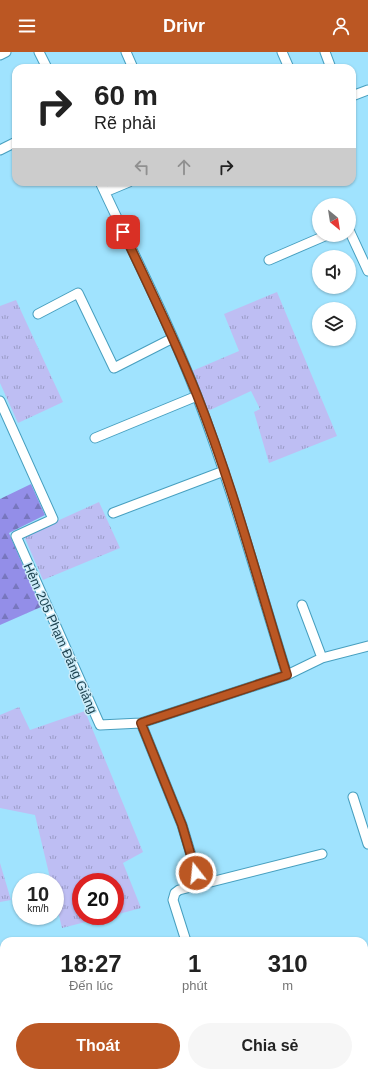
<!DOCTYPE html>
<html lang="vi">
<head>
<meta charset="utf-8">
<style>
	body { margin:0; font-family:Arial,sans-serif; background:#f6f6f6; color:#222; height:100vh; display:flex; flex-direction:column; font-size:15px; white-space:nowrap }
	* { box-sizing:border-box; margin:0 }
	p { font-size:13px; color:#767676 }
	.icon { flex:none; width:22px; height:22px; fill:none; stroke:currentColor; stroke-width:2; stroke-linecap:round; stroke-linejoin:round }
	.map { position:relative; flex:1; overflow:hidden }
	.side { position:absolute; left:0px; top:885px; width:368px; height:140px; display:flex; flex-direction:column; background:#fff; border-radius:12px 12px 0 0; box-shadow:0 1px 3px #0004 }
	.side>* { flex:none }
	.banner { position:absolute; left:12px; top:12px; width:344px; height:122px; border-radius:12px; box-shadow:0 1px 3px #0004; background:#fff; color:#222; overflow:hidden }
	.needle { width:26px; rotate:150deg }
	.fabs { position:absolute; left:312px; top:146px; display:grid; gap:8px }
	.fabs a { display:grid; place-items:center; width:44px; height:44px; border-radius:50%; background:#fff; box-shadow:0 1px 3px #0004; font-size:20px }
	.speed { position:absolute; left:12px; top:821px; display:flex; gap:8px; font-size:20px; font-weight:700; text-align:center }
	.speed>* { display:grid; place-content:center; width:52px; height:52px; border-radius:50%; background:#fff; box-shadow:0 1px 3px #0004; line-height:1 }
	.speed small { font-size:10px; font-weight:400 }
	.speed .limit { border:6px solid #d22; background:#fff; color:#111 }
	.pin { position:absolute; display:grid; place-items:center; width:34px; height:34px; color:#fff; margin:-17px; border-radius:8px; box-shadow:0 2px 6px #0006 }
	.me { position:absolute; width:44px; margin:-22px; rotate:344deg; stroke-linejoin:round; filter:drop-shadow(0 0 3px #0008) }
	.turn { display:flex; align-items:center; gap:14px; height:84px; padding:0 16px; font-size:18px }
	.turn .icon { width:52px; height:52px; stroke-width:2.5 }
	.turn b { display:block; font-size:28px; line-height:34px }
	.lanes { display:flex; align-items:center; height:38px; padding:0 16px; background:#0003; justify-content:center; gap:20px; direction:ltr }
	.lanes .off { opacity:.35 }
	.eta { display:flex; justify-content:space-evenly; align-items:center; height:68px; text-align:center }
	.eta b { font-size:24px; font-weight:700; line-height:28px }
	.cta { display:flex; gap:8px; margin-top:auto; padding:8px 16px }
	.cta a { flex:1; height:46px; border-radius:24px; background:#bb5723; color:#fff; font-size:16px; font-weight:700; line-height:46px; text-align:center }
	.cta a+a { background:#f6f6f6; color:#222 }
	header { display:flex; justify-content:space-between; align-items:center; height:52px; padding:0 16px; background:#bb5723; color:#fff; font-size:18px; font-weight:700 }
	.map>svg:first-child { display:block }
	.grass { fill:url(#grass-tufts) }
	.forest { fill:url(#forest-firs) }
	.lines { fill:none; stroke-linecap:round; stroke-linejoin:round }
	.service-casing { stroke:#479fbf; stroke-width:11 }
	.service { stroke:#fff; stroke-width:9 }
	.route-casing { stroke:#7a3917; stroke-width:10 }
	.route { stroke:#bb5723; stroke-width:7 }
	.labels { text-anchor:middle; stroke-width:3; stroke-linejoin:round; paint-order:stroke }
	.street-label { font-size:13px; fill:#1c414e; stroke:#cbebf8 }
</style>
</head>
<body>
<header><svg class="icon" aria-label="menu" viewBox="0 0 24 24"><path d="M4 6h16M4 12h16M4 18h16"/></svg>Drivr<svg class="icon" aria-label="person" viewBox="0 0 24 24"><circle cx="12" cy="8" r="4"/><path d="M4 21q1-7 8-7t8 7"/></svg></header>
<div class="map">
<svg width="368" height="1025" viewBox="0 0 368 1025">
	<defs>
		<pattern id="grass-tufts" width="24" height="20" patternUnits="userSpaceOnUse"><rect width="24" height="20" fill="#bebef3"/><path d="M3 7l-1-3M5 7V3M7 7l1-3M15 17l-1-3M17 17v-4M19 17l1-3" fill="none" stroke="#9a9cc7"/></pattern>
		<pattern id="forest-firs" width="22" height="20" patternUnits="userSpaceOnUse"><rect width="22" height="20" fill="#938ee8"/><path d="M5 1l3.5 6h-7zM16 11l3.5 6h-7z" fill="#7776be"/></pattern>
	</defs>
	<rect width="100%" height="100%" fill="#a0e3fe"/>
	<path class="grass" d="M 277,240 L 337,384 L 269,411 L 254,360 L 260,357 L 251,339 L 208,359 L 192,319 L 239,299 L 224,262 Z
		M 16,248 L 63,350 L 18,371 L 0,331 L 0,254 Z
		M 99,450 L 120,496 L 43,528 L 24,484 Z
		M 19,655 L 30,678 L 85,659 L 143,800 L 123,811 L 141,856 L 115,863 L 115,830 L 81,830 L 81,864 L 109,864 L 62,876 L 55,847 L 55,830 L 51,830 L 35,763 L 0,756 L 0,663 Z
		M 0,811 L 11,848 L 0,850 Z"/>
	<path class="forest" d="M 31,432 L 45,463 L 9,481 L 41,555 L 0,573 L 0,447 Z"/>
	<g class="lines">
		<g class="service-casing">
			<path id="service" d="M 39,0 L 47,16
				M 126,0 L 133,16
				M 282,0 L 289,16
				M 325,0 L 331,16
				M 0,3 L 6,0
				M 352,44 L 368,38
				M 0,98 L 16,90
				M 100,130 C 133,201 169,271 197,344 C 232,436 258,530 287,623
				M 105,140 L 129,130
				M 349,178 L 368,219
				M 269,208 L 327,183
				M 38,262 L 78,241 L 114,316 L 173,286
				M 0,349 L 53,467 L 16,484 L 100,673 L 141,671 L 287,623 L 322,606 L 368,594
				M 95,386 L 197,344
				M 113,461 L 224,419
				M 302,553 L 322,606
				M 141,671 L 182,773 L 200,833
				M 353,745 L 368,792
				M 186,889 L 173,848 L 175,841 L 179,838 L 322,802
				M 224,1021 L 225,1025"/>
		</g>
		<use href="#service" class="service"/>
	</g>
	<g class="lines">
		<g class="route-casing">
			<path id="route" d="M 123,180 C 149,234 175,288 197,343 C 233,434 258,530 287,623 L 141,671 L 182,773 L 196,821"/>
		</g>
		<use href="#route" class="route"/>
	</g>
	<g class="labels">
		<g class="street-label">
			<text transform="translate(61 586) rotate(66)" y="5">Hẻm 205 Phạm Đăng Giảng</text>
		</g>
	</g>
</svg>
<div class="fabs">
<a><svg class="needle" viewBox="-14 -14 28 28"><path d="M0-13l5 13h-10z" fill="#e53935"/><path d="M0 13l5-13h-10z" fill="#767676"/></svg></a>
<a><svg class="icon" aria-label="sound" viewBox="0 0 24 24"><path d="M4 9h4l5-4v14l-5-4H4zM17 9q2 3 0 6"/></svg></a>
<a><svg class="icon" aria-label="layers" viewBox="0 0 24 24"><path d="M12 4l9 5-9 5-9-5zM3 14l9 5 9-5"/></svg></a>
</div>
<div class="speed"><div>10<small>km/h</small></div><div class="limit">20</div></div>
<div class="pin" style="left:123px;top:180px;background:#d93025"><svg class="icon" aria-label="arrive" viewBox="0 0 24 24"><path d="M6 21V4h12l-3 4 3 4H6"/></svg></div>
<svg class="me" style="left:196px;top:821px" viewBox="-20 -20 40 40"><circle r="17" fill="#bb5723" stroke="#fff" stroke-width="3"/><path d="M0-11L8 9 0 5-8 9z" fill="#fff"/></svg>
<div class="banner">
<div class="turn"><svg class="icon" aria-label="right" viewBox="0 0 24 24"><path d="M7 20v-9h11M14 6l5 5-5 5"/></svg><div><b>60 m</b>Rẽ phải</div></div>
<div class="lanes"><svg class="icon off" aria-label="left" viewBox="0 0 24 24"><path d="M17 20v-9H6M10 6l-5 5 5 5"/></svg><svg class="icon off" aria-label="ahead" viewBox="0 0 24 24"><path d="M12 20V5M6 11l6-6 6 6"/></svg><svg class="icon" aria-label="right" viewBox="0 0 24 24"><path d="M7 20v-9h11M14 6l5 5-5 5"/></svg></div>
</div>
<section class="side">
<div class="eta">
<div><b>18:27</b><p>Đến lúc</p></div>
<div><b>1</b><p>phút</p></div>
<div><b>310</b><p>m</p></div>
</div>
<div class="cta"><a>Thoát</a><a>Chia sẻ</a></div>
</section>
</div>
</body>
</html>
